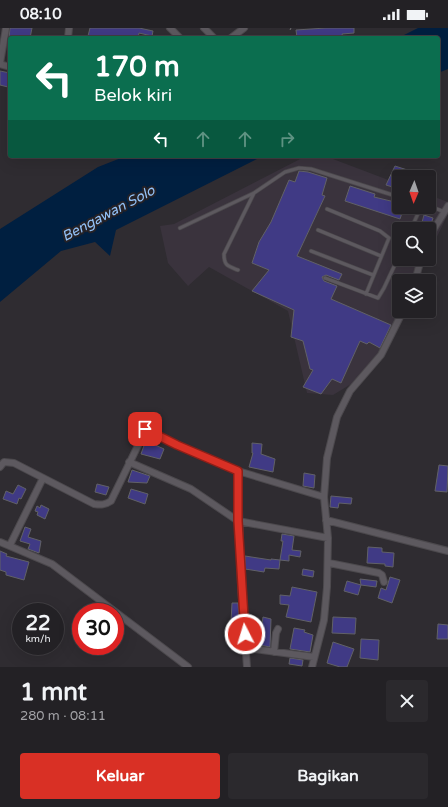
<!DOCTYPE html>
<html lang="id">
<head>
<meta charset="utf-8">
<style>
	body { margin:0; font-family:"Varela Round",sans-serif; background:#2b292d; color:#f1f3f6; height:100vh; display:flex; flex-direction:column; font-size:15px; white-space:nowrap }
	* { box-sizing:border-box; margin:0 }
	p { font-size:13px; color:#a3a3a7 }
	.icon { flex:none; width:22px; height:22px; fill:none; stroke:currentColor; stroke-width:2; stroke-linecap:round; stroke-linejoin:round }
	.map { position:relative; height:639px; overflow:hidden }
	.side { display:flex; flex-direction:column; background:#232125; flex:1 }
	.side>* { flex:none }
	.hud { position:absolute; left:8px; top:8px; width:432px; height:122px; border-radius:4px; box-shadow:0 4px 16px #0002,0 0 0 1px #403e42; background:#0b6e4f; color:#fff; overflow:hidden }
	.needle { width:26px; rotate:182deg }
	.tools { position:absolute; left:392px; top:142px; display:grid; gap:8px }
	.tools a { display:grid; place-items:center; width:44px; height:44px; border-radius:4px; background:#232125; box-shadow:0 4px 16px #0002,0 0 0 1px #403e42; font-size:20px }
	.speed { position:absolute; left:12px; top:575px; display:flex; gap:8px; font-size:20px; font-weight:700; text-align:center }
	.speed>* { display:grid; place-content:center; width:52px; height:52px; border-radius:50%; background:#232125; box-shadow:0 4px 16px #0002,0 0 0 1px #403e42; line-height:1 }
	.speed small { font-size:10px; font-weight:400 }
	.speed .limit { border:6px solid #d22; background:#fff; color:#111 }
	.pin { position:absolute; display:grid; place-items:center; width:34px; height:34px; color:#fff; margin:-17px; border-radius:8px; box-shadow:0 2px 6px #0006 }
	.me { position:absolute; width:44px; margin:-22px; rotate:355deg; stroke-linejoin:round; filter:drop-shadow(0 0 3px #0008) }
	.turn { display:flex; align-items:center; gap:14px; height:84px; padding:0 20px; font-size:18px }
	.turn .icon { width:52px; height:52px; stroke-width:2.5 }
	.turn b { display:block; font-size:28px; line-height:34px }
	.lanes { display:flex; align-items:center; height:38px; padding:0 20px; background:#0003; justify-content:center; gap:20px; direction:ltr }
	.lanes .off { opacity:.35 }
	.round { display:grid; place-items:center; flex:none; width:42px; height:42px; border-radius:4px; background:#2b292d }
	.summary { display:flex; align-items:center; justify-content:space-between; height:68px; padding:0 20px }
	h1 { font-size:24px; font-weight:800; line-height:30px }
	.action { display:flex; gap:8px; margin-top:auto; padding:8px 20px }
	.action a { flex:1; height:46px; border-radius:4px; background:#d93025; color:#fff; font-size:16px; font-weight:800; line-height:46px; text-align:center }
	.action a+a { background:#2b292d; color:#f1f3f6 }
	.status { display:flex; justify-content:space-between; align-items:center; height:28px; padding:0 20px; background:#232125; direction:ltr }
	.status svg { height:11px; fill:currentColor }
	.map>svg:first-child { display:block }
	.built { fill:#3a333d }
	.water { fill:#001f40 }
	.building { fill:#403a85; stroke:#616167 }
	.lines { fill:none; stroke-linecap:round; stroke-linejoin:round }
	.service-casing { stroke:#4c494d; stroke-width:4.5 }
	.minor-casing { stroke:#4c494d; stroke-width:8 }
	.path { stroke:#726f73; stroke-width:1; stroke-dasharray:4 2; stroke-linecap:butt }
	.service { stroke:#5d595f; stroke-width:3 }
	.minor { stroke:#5d595f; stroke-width:6 }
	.route-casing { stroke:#8d1f18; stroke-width:10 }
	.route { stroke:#d93025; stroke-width:7 }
	.labels { text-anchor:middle; stroke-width:4; stroke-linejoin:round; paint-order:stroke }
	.water-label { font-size:14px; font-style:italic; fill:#94c3f9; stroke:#252227 }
</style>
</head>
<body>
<div class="status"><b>08:10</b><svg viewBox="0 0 49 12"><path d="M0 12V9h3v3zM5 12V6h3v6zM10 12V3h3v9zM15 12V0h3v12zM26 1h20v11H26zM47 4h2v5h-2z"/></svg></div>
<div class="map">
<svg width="448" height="639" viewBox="0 0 448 639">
	<rect width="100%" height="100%" fill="#2f2c31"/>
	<path class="built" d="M 306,128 L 325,128 L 399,156 L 399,179 L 429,179 L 429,167 L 448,174 L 448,186 L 429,225 L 429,201 L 399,201 L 399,231 L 426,231 L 415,253 L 399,253 L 399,283 L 401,283 L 371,344 L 333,367 L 307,365 L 288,283 L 209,239 L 188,258 L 168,235 L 160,198 L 174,196 Z"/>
	<path class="water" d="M 418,0 L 448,0 L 448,41 L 438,45 L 438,10 L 398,10 Z
		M 126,128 L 263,128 L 116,202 L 110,228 L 95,214 L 61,223 L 0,274 L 0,201 L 98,139 Z"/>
	<path class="building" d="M 10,0 L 32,0 L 30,10 L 9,10 Z
		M 90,0 L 139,0 L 153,3 L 152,8 L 139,5 L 138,10 L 98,10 L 88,8 Z
		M 326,0 L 354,0 L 354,5 L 342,6 L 343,10 L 297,10 L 296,2 Z
		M 0,43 L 10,45 L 8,59 L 0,57 Z
		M 395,138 L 426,148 L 426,149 L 399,149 L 399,161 L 386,157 Z
		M 299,143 L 308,144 L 327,150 L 322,167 L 325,168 L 297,228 L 342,246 L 339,252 L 326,247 L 322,249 L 324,253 L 337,258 L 331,271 L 391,297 L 380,320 L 369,314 L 367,316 L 360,313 L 341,355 L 332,351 L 321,366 L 303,359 L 313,342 L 310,341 L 303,313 L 291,309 L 294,282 L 252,263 L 269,242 L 252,235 L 259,214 L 271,194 L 289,152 L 295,154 Z
		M 350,158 L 375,166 L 374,169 L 399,175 L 399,179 L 404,179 L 400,191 L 345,173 Z
		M 424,187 L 433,190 L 430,199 L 421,198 Z
		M 146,412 L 153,414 L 153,416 L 164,421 L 160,431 L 141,426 Z
		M 252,415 L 262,416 L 261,426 L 275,431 L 273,444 L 249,439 L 253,425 L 252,425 Z
		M 439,437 L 448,438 L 447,464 L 435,463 Z
		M 132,442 L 150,448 L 147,455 L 128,454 Z
		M 304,445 L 315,447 L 314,460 L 303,458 Z
		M 97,456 L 109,459 L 106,467 L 95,464 Z
		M 18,457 L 26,461 L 21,471 L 19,470 L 17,476 L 3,471 L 6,463 L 13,466 Z
		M 131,461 L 148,466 L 145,476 L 128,470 Z
		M 331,468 L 352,470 L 351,476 L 339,475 L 338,480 L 330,479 Z
		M 41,477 L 49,481 L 45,491 L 37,487 L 38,484 L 35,483 L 37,478 L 40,480 Z
		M 25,499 L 31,501 L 28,509 L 41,513 L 39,525 L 28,521 L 30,516 L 20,513 Z
		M 282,506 L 294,508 L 292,522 L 301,523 L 300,529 L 289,527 L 289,533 L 280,532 L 283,513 L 281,513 Z
		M 368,519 L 382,520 L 382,524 L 394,525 L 393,539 L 385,538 L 385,536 L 367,535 Z
		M 0,523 L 7,526 L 6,528 L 29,534 L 24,552 L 6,547 L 6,544 L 0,542 Z
		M 245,528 L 271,532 L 271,531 L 280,532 L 279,541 L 265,540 L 264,544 L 245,541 Z
		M 303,541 L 314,543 L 313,549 L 302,547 Z
		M 390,549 L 400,552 L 392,575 L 378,570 L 381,560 L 386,562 Z
		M 360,551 L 377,553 L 376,559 L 361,557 Z
		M 347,553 L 361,557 L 358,567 L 344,563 Z
		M 292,559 L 317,564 L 311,594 L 286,589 L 289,577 L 280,576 L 280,567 L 290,568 Z
		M 232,575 L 238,575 L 241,618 L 230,614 Z
		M 263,589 L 271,591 L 270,619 L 259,617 Z
		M 333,589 L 356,590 L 355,606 L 332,605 Z
		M 438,596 L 448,597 L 448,611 L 437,611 Z
		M 294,600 L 305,602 L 304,604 L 313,607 L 310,624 L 290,621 Z
		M 361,611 L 379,612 L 378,632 L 360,630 Z
		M 333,614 L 354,621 L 347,639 L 340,639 L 327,635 Z
		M 290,630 L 303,632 L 302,638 L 289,636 Z"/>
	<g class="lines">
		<g class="service-casing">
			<path id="service" d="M 429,178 L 445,184
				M 327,181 L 380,203 L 389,210 L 366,266
				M 180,200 L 254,165 L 285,144 L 299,140 L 311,141 L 399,169
				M 411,201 L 421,179
				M 318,202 L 381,228
				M 311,223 L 373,247
				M 238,242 C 228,238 224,238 224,226 L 254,165
				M 325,250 L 378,270 L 384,260 L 399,228"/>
		</g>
		<g class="minor-casing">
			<path id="minor" d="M 170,0 L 180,10
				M 204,0 L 214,10
				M 68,10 L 69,0
				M 231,10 L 244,0
				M 0,35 L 6,0
				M 0,36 L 10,39
				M 429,209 L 448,178
				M 415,253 L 421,231
				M 129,434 L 191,461 L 238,493 L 328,510
				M 0,439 L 4,434 L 14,435 L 94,476 C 101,477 105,477 111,473 L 146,401 L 177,417 L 238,443 L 324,469
				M 238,443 L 241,558 L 247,639
				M 326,492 L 448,523
				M 0,514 L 52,536 L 188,639
				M 10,517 L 43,450
				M 329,535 L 379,545 L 382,547 L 384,554
				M 246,620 L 314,629
				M 274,624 L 276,605 L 278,601
				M 312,639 L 324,592 L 327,559 L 328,510 L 324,469 L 327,430 L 337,389 L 350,363 L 381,327 L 403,283"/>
		</g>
		<path class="path" d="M 290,2 L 291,0"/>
		<use href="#service" class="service"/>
		<use href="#minor" class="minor"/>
	</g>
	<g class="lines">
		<g class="route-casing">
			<path id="route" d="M 145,401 L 177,417 L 238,443 L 238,493 L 245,606"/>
		</g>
		<use href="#route" class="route"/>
	</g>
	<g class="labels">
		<g class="water-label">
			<text transform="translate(108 185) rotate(-28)" y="5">Bengawan Solo</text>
		</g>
	</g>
</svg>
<div class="tools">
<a><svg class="needle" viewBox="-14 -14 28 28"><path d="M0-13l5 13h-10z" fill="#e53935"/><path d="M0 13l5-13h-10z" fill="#a3a3a7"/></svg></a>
<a><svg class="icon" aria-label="search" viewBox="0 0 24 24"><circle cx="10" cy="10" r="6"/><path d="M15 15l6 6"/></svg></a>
<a><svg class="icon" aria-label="layers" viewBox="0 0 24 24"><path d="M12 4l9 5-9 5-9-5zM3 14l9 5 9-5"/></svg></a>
</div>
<div class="speed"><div>22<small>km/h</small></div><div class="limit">30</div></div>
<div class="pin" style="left:145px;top:401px;background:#d93025"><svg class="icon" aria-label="arrive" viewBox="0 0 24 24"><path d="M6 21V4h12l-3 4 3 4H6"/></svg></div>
<svg class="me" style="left:245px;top:606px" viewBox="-20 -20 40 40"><circle r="17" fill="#d93025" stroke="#fff" stroke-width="3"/><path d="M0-11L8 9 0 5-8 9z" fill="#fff"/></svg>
<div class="hud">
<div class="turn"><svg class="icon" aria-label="left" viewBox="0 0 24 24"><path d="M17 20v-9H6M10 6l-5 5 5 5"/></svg><div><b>170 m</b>Belok kiri</div></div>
<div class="lanes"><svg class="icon" aria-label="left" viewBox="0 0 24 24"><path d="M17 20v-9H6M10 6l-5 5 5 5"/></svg><svg class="icon off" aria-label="ahead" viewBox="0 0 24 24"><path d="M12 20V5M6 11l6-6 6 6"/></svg><svg class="icon off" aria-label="ahead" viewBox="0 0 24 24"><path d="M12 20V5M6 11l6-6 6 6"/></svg><svg class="icon off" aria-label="right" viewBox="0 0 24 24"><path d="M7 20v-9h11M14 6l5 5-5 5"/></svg></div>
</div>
</div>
<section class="side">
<div class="summary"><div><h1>1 mnt</h1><p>280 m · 08:11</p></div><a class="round"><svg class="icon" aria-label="close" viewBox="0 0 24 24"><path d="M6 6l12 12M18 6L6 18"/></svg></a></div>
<div class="action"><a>Keluar</a><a>Bagikan</a></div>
</section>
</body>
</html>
